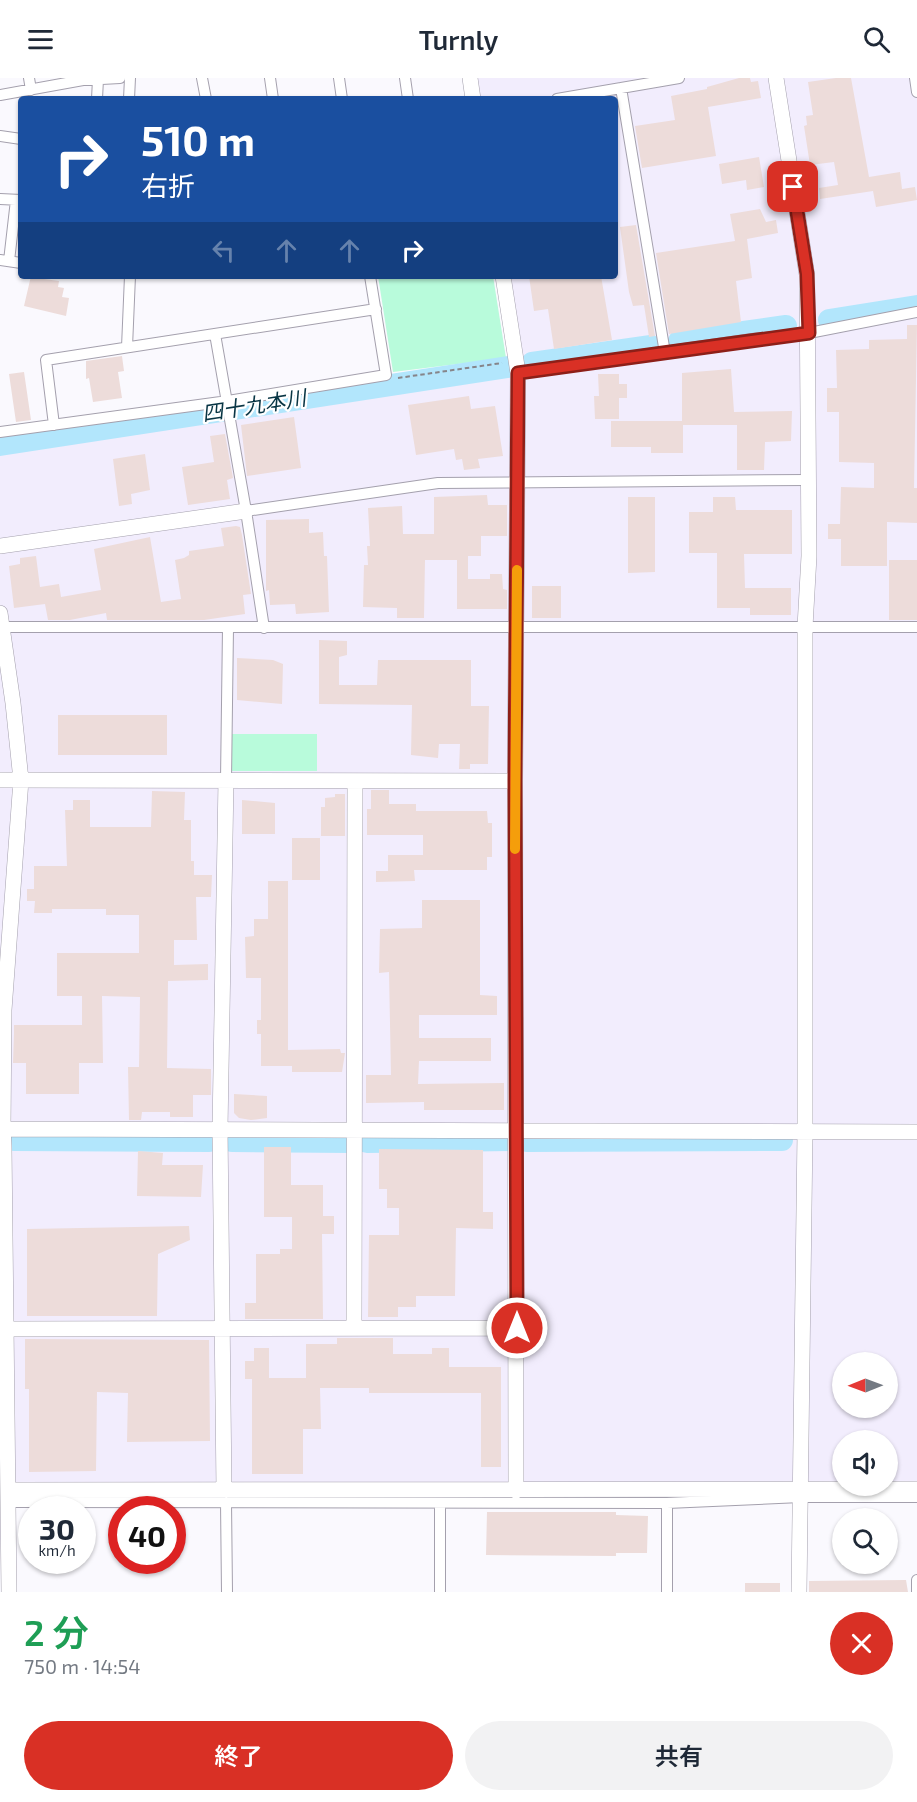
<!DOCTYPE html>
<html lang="ja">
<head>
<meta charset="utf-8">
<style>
	body { margin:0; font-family:"Exo 2","Noto Sans JP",sans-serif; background:#f2f2f3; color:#1f2937; height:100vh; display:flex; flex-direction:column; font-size:22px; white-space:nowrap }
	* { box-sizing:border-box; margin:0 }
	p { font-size:20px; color:#747a83 }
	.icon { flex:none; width:33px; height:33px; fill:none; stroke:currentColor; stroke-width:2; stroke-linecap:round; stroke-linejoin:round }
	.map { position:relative; height:1514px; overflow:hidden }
	.panel { display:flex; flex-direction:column; background:#fff; flex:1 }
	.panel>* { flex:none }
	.banner { position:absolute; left:18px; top:18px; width:600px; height:183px; border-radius:6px; box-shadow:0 2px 4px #0004; background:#1a4fa0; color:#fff; overflow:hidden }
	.needle { width:39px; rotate:269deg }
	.fabs { position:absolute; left:832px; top:1274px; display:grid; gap:12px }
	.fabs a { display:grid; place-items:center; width:66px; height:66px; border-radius:50%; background:#fff; box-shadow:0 2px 4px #0004; font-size:30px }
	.speed { position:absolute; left:18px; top:1418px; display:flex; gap:12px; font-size:30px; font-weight:700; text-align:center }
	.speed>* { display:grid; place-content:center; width:78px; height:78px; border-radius:50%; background:#fff; box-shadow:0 2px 4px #0004; line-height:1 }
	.speed small { font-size:15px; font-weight:400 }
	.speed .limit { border:9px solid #d22; background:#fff; color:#111 }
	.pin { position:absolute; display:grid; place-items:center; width:51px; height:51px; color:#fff; margin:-26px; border-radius:12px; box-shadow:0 3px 9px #0006 }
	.me { position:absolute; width:66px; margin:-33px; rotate:0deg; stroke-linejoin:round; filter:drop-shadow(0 0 4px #0008) }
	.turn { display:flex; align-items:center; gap:21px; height:126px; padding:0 24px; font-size:27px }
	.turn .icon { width:78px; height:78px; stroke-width:2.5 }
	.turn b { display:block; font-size:42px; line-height:51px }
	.lanes { display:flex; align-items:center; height:57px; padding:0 24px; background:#0003; justify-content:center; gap:30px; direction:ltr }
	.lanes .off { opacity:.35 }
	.round { display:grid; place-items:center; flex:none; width:63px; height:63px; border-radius:32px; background:#f2f2f3 }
	.headline { display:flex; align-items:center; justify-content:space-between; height:102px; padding:0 24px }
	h1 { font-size:36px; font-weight:600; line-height:45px; color:#1e9e55 }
	.button { display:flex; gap:12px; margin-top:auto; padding:12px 24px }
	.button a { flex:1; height:69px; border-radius:36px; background:#d93025; color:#fff; font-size:24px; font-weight:600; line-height:69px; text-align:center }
	.button a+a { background:#f2f2f3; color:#1f2937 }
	header { display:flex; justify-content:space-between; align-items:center; height:78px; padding:0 24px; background:#fff; font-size:27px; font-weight:600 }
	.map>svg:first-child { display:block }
	.built { fill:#f2edfd; fill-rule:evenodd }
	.green { fill:#b8fbdb }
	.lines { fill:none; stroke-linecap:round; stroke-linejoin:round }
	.river { stroke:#b2e6fc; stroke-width:22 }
	.building { fill:#eddcda }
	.street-casing { stroke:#a4a0ad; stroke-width:12 }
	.secondary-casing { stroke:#a4a0ad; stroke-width:16 }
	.path { stroke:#86858a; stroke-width:2; stroke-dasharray:4.5 3; stroke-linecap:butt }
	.street { stroke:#fff; stroke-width:10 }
	.secondary { stroke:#fff; stroke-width:15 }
	.route-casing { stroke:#8d1f18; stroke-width:15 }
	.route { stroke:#d93025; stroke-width:10 }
	.slow { stroke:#f59e0b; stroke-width:10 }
	.labels { text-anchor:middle; stroke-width:4.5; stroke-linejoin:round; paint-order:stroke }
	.water-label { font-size:21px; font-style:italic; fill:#083544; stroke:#fff }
</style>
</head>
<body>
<header><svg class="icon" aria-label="menu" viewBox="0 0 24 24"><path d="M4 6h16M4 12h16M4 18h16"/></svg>Turnly<svg class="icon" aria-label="search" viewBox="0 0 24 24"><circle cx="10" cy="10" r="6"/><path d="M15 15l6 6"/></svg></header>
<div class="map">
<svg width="917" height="1514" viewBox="0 0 917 1514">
	<rect width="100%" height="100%" fill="#faf9fe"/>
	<path class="built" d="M 476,0 L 917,0 L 917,1408 L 888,1407 L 888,1362 L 843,1362 L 843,1407 L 2,1405 L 3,1462 L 0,1462 L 0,352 L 522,283 L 508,198 L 615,198 L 615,21 L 479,21 ZM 843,1284 L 888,1284 L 888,1329 L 843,1329 Z"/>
	<path class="green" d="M 378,198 L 493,198 L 506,280 L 393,294 Z
		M 232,656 L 317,656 L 317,693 L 232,693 Z"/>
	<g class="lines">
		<path class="river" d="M 829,242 L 917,228
			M 679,263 L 786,248
			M 532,285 L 651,268
			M 0,367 L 508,289
			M 14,1062 L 209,1063
			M 232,1063 L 351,1064
			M 527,1063 L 782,1062
			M 367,1064 L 511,1062"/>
	</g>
	<path class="building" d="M 739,0 L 750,0 L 751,4 L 758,3 L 761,20 L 708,29 L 716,78 L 642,90 L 635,48 L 675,42 L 671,18 L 707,11 L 707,9 Z
		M 836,0 L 851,0 L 869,99 L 900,94 L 902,111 L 915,109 L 917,122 L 876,129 L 873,113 L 820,121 L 819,110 L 838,107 L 834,84 L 810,87 L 804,48 L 807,47 L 806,38 L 813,37 L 808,4 Z
		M 759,79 L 764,109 L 747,112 L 746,102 L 722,106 L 719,86 Z
		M 760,131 L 766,144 L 776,142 L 778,155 L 747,161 L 752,200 L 736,203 L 741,244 L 669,256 L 656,175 L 735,163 L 730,136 Z
		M 636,147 L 655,258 L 649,259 L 644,227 L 633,228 L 629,214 L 620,149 Z
		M 31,198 L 44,198 L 44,201 L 59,203 L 58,209 L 64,210 L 62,219 L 69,220 L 66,238 L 24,228 Z
		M 529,198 L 601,198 L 612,262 L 554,271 L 548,231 L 534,233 Z
		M 907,247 L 917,247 L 914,410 L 917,410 L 917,445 L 887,444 L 887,488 L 841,488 L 841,461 L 828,461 L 828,446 L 840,446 L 841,409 L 874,410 L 874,385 L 839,384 L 839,334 L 827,334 L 827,310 L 837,310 L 836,272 L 869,271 L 869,262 L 907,261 Z
		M 122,278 L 124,293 L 118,294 L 122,320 L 93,324 L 89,300 L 86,301 L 86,283 Z
		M 731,291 L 734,334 L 792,333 L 791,363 L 765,364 L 764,392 L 737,392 L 737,347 L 683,347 L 683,375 L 651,375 L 651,369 L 611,369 L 611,343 L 682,343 L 682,295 Z
		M 24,294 L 31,342 L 16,344 L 9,296 Z
		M 598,296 L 619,296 L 619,306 L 627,306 L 627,320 L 619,320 L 619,341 L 595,341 L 594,318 L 599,318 Z
		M 469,318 L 471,331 L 495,328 L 503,378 L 478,381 L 480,390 L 464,392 L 462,381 L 456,382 L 454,371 L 416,377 L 408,327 Z
		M 294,339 L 301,390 L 247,398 L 241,347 Z
		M 225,356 L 233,400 L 227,402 L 230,421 L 188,427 L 182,389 L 214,384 L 210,358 Z
		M 145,376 L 150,412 L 131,416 L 132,426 L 119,428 L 113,381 Z
		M 487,417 L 488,427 L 507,427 L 507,458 L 481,458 L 481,478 L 468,478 L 468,501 L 490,501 L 490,496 L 502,496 L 503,511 L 507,512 L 507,531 L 457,531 L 457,482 L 425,482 L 424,540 L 397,540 L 397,530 L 363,529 L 364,487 L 368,487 L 367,468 L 370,468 L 368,430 L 402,428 L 403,456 L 434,456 L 434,419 Z
		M 628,419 L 655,419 L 655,494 L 628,495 Z
		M 713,419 L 735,419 L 736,432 L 792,432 L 792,476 L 744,476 L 745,510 L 791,510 L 791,537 L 750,537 L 750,530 L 717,530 L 717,475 L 689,475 L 689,434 L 713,434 Z
		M 309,441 L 309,455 L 323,454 L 324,478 L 327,478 L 329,534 L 296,536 L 295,526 L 270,527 L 269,512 L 266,513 L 266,442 Z
		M 236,448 L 240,449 L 242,457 L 251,516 L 243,517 L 245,536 L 204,542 L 107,542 L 106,535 L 70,542 L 48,542 L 45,526 L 14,530 L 9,488 L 20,486 L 20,480 L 36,478 L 40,509 L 59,506 L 61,519 L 101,512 L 94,471 L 150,459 L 161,524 L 181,521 L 175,482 L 184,480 L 189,477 L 189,473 L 224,468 L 221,450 Z
		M 889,482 L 917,482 L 917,542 L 889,542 Z
		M 532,508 L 561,508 L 561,540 L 532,540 Z
		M 319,562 L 347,563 L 347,577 L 339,579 L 339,607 L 377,607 L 378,582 L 471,582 L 471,628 L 489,628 L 488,686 L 470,686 L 470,691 L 459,691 L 460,666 L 439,666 L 438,680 L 411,677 L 412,627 L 319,626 Z
		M 237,580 L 273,582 L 283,586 L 282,626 L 237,622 Z
		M 58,637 L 167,637 L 167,677 L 58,677 Z
		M 371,712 L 389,712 L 389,726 L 416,726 L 416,733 L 487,733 L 488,745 L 492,745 L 492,779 L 487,779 L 487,792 L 414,792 L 415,803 L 376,804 L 376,793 L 388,793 L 388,777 L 423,777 L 423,757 L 367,757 L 367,731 L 371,731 Z
		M 152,713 L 185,714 L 184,742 L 191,742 L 191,783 L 194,783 L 194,797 L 212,797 L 211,819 L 196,819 L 197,862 L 174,862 L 174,887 L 208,886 L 208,902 L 168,903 L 167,990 L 211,991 L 211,1017 L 193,1017 L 193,1039 L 170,1039 L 170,1034 L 142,1034 L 141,1042 L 129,1042 L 128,989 L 139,989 L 140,919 L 102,918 L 103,985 L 79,985 L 79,1016 L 26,1016 L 26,985 L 13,985 L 14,956 L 14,947 L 82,947 L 82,918 L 57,918 L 57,875 L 139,875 L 139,837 L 106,837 L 106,831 L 52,831 L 52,835 L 34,835 L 35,823 L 27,823 L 27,811 L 34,811 L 34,788 L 67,788 L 65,732 L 73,732 L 73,722 L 90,722 L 90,749 L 151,749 Z
		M 335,716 L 345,716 L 345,758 L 321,758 L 321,729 L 325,729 L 325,720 L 335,719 Z
		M 242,722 L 275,725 L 275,756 L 242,756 Z
		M 292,760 L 320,760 L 320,802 L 292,802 Z
		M 268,803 L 288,803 L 288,972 L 340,971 L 341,975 L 345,975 L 342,994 L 292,994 L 292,988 L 261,988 L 261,956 L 257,956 L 257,942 L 261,942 L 261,900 L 246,900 L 245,859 L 254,858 L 254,841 L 268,841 Z
		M 422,822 L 480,822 L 480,917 L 497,918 L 497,937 L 419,937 L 419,960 L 491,960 L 491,983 L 419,983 L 418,1006 L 504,1005 L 504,1032 L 424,1032 L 424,1024 L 366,1025 L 366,997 L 391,997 L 389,894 L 379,895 L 380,851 L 422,850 Z
		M 234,1016 L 267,1018 L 267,1040 L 251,1042 L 239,1040 L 234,1035 Z
		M 264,1069 L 291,1069 L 291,1107 L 323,1107 L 323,1138 L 334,1138 L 334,1156 L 322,1156 L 323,1241 L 245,1241 L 245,1225 L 256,1225 L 256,1176 L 280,1176 L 280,1171 L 292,1171 L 292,1139 L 264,1139 Z
		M 379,1071 L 483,1072 L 483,1134 L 493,1134 L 493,1151 L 456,1150 L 455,1218 L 416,1218 L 416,1229 L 398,1229 L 398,1239 L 368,1239 L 369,1157 L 399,1157 L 399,1130 L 387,1130 L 387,1111 L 379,1111 Z
		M 138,1073 L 163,1075 L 162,1087 L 203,1087 L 201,1119 L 137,1118 Z
		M 189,1148 L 190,1162 L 158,1176 L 157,1238 L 27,1238 L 27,1151 Z
		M 337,1260 L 393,1260 L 393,1276 L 432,1276 L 432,1270 L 449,1270 L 449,1289 L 501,1289 L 501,1389 L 481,1389 L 481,1315 L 369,1315 L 369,1310 L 320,1310 L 321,1351 L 303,1351 L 303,1396 L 252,1396 L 252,1301 L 245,1301 L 245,1283 L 254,1283 L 254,1270 L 269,1270 L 269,1300 L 306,1300 L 306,1266 L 337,1266 Z
		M 25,1261 L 209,1262 L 210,1363 L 127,1364 L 128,1315 L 97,1314 L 96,1393 L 29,1394 L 29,1311 L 25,1311 Z
		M 487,1434 L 616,1434 L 616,1437 L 648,1438 L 647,1475 L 616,1475 L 616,1478 L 486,1477 Z
		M 906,1502 L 908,1514 L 809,1514 L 809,1503 Z
		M 745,1505 L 780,1505 L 780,1514 L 745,1514 Z"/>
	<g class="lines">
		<g class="street-casing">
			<path id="street" d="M 29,0 L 31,12
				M 202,0 L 206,21
				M 270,0 L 273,21
				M 339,0 L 342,21
				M 405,0 L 408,21
				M 915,0 L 917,14
				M 621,10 L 665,275
				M 0,17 L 83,2 L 120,0
				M 97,21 L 98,1
				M 129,21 L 130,0
				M 557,21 L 679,0
				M 0,58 L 21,61
				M 0,121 L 21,122
				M 0,182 L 21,185
				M 9,183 L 16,122
				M 215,256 L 246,433 L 438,405 L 808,402
				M 127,269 L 130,198
				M 518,295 L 752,261 L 809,255 L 917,234
				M 54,347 L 46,282 L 376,231
				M 0,354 L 228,323 L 386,297 L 370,198
				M 246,433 L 264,550
				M 2,549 L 917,549
				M 226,702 L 228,550
				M 10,1424 L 667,1425 L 801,1419 L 917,1419
				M 226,1424 L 227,1514
				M 440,1514 L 440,1425
				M 667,1514 L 667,1425
				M 917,1514 L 917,1502"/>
		</g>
		<g class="secondary-casing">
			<path id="secondary" d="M 470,0 L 473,21
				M 776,0 L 807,197 L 809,478 L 805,549 L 805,1054 L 799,1514
				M 503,198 L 518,295 L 515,703 L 516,1413
				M 0,468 L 246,433
				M 0,535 L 13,625 L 21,702 L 4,932 L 3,1051 L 917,1054
				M 0,702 L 515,703
				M 0,1050 L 3,1051 L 4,1069 L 9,1514
				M 354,1250 L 355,703
				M 6,1251 L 517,1250
				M 10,1412 L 917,1411
				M 224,1412 L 220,1051 L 226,702"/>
		</g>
		<path class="path" d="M 398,300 L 502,285"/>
		<use href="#street" class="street"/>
		<use href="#secondary" class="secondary"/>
	</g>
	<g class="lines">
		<g class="route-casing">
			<path id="route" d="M 517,1250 L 515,703 L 518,295 L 809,255 L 807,196 L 793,109"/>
		</g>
		<use href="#route" class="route"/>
		<path class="slow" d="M 515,771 L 517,492"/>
	</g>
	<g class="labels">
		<g class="water-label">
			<text transform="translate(254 328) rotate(-9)" y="7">四十九本川</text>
		</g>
	</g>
</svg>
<div class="fabs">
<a><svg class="needle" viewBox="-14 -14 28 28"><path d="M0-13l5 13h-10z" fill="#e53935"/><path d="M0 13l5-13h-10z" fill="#747a83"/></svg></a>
<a><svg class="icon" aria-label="sound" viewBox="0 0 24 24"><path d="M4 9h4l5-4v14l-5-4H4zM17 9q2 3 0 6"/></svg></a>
<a><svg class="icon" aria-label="search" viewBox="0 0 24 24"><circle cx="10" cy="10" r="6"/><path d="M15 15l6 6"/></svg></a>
</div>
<div class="speed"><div>30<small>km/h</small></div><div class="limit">40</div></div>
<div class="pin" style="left:793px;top:109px;background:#d93025"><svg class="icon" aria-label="arrive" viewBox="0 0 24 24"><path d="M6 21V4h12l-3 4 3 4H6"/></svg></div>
<svg class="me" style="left:517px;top:1250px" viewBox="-20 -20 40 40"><circle r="17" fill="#d93025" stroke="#fff" stroke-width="3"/><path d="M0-11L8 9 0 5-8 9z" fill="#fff"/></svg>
<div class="banner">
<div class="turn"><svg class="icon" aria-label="right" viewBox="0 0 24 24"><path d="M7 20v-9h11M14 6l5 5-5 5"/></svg><div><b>510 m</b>右折</div></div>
<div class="lanes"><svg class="icon off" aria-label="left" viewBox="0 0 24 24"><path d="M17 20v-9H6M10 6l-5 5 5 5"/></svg><svg class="icon off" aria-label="ahead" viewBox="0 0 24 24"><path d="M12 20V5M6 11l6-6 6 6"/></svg><svg class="icon off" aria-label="ahead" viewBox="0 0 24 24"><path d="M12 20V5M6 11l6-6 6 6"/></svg><svg class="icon" aria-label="right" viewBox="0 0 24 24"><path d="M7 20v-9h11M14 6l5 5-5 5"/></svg></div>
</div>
</div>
<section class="panel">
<div class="headline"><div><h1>2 分</h1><p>750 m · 14:54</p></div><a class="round" style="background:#d93025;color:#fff"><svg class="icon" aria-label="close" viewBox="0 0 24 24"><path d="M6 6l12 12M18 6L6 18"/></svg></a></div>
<div class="button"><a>終了</a><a>共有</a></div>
</section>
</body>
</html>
